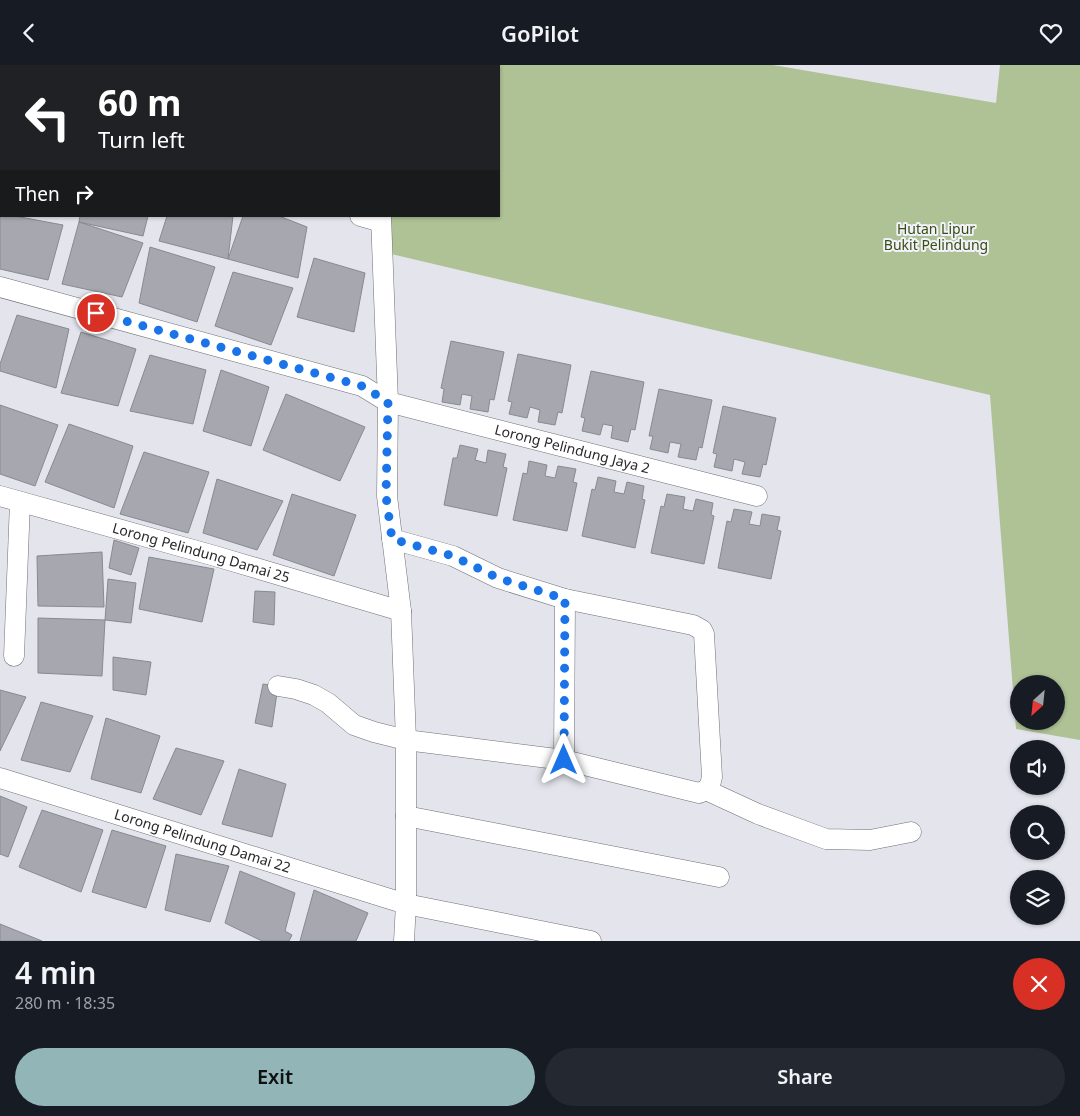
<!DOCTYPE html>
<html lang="en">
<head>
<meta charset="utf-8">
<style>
	body { margin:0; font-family:"Noto Sans",sans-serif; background:#242831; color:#f1f3f6; height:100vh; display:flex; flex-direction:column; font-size:19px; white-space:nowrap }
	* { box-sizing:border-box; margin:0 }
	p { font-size:16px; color:#9ea1a6 }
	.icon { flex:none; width:28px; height:28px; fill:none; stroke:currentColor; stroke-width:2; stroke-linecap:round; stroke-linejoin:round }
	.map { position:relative; height:876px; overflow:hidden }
	.drawer { display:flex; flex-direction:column; background:#171b24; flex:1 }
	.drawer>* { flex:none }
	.banner { position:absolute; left:0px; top:0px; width:500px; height:152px; box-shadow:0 1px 4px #0004; background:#202124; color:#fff; overflow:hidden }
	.needle { width:32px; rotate:207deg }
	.tools { position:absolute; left:1010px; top:610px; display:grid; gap:10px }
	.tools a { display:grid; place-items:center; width:55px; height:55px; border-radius:50%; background:#171b24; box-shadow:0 1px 4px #0004; font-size:25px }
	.pin { position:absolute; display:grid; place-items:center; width:42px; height:42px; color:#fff; margin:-21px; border:2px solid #fff; border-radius:50%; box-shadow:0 1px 5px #0007 }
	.me { position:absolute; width:55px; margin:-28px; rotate:0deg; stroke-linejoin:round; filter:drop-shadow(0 0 4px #0008) }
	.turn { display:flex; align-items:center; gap:18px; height:105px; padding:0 15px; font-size:22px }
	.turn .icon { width:65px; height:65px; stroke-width:2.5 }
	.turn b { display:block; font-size:35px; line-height:42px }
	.then { display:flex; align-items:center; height:48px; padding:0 15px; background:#0003; gap:10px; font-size:19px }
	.round { display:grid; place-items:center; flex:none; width:52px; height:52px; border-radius:26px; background:#242831 }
	.overview { display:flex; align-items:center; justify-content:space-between; height:85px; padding:0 15px }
	h1 { font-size:30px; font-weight:600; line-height:38px }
	.action { display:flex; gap:10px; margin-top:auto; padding:10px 15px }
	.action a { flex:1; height:58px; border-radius:30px; background:#92b6b8; color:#111; font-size:20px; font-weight:600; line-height:58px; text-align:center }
	.action a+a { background:#242831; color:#f1f3f6 }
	header { display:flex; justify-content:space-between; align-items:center; height:65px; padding:0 15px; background:#171b24; font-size:22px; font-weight:600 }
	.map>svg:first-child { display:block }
	.green { fill:#aec295; fill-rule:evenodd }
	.building { fill:#a7a7af; stroke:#898991 }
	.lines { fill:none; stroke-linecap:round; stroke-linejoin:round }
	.minor-casing { stroke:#6f6f77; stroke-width:21 }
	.minor { stroke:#fff; stroke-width:20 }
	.route { stroke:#1a73e8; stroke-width:9; stroke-dasharray:0 16.2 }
	.labels { text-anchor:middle; stroke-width:4; stroke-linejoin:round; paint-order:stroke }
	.park-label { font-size:14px; fill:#374d12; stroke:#f1f1fa }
	.street-label { font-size:14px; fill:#28282b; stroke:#f1f1fa }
</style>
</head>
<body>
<header><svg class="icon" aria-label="back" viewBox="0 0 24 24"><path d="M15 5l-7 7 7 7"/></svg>GoPilot<svg class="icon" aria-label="heart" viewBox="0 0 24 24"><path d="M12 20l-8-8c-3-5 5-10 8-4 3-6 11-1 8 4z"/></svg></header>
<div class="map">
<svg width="1080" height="876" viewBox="0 0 1080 876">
	<rect width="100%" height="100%" fill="#e4e4ed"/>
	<path class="green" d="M 389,0 L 773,0 L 996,38 L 1000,0 L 1080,0 L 1080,675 L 1016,664 L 990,330 L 387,188 L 387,151 L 499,151 L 499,1 L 389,1 ZM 1019,619 L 1056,619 L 1056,656 L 1019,656 Z"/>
	<path class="building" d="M 0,0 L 59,0 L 59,1 L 1,1 L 1,27 L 0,32 Z
		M 297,0 L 341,0 L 341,1 L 297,1 Z
		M 1,151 L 15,151 L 63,160 L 48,215 L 0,204 L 0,155 Z
		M 80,151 L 148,151 L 143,171 L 79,157 Z
		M 167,151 L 233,151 L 228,194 L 159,176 Z
		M 243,151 L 279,151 L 307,162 L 298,213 L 228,194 Z
		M 79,157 L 143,178 L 122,232 L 62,219 Z
		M 150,182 L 215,202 L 197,257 L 139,238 Z
		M 314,193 L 365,208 L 354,267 L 297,252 Z
		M 233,207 L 293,223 L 271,280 L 215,261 Z
		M 17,250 L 69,264 L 56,323 L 0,306 L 0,299 Z
		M 81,267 L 136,284 L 118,341 L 61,328 Z
		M 451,276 L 504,287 L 494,335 L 490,334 L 488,347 L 470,344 L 472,331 L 462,329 L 460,340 L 442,337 L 444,324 L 441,323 Z
		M 518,289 L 571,300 L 562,348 L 558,347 L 555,360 L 538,357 L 540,345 L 530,342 L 527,353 L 509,349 L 512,337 L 508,336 Z
		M 150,290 L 206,305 L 193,359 L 130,346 Z
		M 221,305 L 269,322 L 251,381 L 203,366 Z
		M 591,306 L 644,317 L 635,365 L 631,364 L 628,377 L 611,373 L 613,361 L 603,359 L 600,370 L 582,366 L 585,353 L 581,352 Z
		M 659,324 L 712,335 L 702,383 L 699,382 L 696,395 L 678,392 L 681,379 L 670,377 L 668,388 L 650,384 L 653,371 L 649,371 Z
		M 286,329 L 365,362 L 340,416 L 263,385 Z
		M 0,340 L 58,360 L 35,421 L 0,409 Z
		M 723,341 L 776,353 L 766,400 L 763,399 L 760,412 L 742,409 L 745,397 L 734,394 L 732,406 L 714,402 L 717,389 L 713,388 Z
		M 69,359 L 133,381 L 114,443 L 45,417 Z
		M 460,380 L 478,384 L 475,395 L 486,398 L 488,385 L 506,389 L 503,402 L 507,403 L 497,451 L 444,440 L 453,393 L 457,393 Z
		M 144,387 L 209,407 L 188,468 L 120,449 Z
		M 529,396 L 547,400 L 545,411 L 555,413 L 558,401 L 576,404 L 573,417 L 577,418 L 567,466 L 513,455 L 523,408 L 527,409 Z
		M 598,412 L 616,416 L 614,427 L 624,429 L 627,417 L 644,421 L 642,434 L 645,435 L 635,483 L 582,471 L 592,424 L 595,425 Z
		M 217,414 L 283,436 L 257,485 L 203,468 Z
		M 292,429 L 356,450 L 334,511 L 273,490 Z
		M 667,429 L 685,432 L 683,444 L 693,446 L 696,434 L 713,438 L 711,450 L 714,451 L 704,499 L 651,488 L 661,441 L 664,442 Z
		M 734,444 L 752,447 L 749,459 L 760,461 L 762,449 L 780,452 L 777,465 L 781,466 L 771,514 L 718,503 L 727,456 L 731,457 Z
		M 114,475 L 139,483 L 131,510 L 109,503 Z
		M 102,487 L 104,542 L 38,541 L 37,491 Z
		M 149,492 L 214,504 L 202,557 L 139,544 Z
		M 108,514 L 136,518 L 131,558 L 105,555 Z
		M 255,526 L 275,527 L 274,560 L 253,557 Z
		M 38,553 L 105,555 L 102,611 L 38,608 Z
		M 113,592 L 151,597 L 146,630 L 113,625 Z
		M 263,619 L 278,621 L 272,662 L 255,658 Z
		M 0,625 L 26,632 L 0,686 Z
		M 41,637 L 93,651 L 70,707 L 21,695 Z
		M 106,653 L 160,671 L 141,728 L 91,714 Z
		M 176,683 L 224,696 L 201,750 L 153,734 Z
		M 239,704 L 286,719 L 272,772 L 222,759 Z
		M 0,731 L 27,742 L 8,792 L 0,789 Z
		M 42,745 L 103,765 L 81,827 L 19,802 Z
		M 112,765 L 166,781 L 146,843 L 92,827 Z
		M 176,789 L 229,801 L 210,857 L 165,845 Z
		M 240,806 L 295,828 L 285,866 L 292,870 L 289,876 L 262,876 L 225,858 Z
		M 314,825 L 368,848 L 356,876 L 300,876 Z
		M 0,859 L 42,876 L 0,876 Z"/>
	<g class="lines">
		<g class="minor-casing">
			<g id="minor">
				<path d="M 384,1 L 384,0"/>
				<path d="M 0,59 L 1,59"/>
				<path d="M 360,151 L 381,157"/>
				<path d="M 381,151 L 388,337 L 387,431 L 401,546 L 406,675 L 406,839 L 404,876"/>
				<path id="s1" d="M 0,222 L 362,321 L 388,337 L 757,431"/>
				<path id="s2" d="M 0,431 L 215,491 L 401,546"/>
				<path d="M 392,474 L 453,491 L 498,513 L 565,534 L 693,560 L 702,565 L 704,569 L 712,712 L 710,720 L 706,725"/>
				<path d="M 14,591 L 20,437"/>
				<path d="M 278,621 L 296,624 L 314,630 L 328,638 L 354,660 L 374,667 L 406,675 L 564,695 L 699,728 L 706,725"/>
				<path d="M 564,695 L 565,534"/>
				<path id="s3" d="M 0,713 L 406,839 L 591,876"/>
				<path d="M 706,725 L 758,749 L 826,774 L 870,775 L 911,767"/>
				<path d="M 406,751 L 719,812"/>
			</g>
		</g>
		<use href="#minor" class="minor"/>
	</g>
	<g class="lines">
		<path class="route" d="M 96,248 L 362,321 L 388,337 L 386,431 L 392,474 L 453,491 L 498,513 L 565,534 L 564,695"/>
	</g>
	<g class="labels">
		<g class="park-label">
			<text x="936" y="169">Hutan Lipur<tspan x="936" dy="16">Bukit Pelindung</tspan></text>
		</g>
		<g class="street-label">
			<text dy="5" stroke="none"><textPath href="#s1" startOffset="596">Lorong Pelindung Jaya 2</textPath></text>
			<text dy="5" stroke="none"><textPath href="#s2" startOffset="209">Lorong Pelindung Damai 25</textPath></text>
			<text dy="5" stroke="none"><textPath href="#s3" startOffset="212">Lorong Pelindung Damai 22</textPath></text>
		</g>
	</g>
</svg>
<div class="tools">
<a><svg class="needle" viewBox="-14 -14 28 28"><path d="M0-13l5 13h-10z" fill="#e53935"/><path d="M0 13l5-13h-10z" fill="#9ea1a6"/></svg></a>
<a><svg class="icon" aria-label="sound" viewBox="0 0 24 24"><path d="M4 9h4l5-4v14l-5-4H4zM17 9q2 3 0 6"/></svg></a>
<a><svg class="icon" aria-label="search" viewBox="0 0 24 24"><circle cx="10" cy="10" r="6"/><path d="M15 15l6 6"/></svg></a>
<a><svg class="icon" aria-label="layers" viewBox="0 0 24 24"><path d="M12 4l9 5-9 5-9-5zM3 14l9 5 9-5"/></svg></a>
</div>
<div class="pin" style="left:96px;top:248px;background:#d93025"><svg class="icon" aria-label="arrive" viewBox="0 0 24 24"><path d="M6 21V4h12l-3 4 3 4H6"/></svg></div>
<svg class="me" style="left:564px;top:695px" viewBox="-20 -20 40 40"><path d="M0-17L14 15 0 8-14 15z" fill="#1a73e8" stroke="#fff" stroke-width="4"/></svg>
<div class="banner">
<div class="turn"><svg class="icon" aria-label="left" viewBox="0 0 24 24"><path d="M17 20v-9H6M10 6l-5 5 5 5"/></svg><div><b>60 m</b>Turn left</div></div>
<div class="then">Then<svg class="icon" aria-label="right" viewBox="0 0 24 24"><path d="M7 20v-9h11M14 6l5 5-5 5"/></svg></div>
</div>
</div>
<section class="drawer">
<div class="overview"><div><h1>4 min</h1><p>280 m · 18:35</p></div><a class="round" style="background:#d93025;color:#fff"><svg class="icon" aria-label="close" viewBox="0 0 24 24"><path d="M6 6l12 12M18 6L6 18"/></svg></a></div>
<div class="action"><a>Exit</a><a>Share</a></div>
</section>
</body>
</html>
